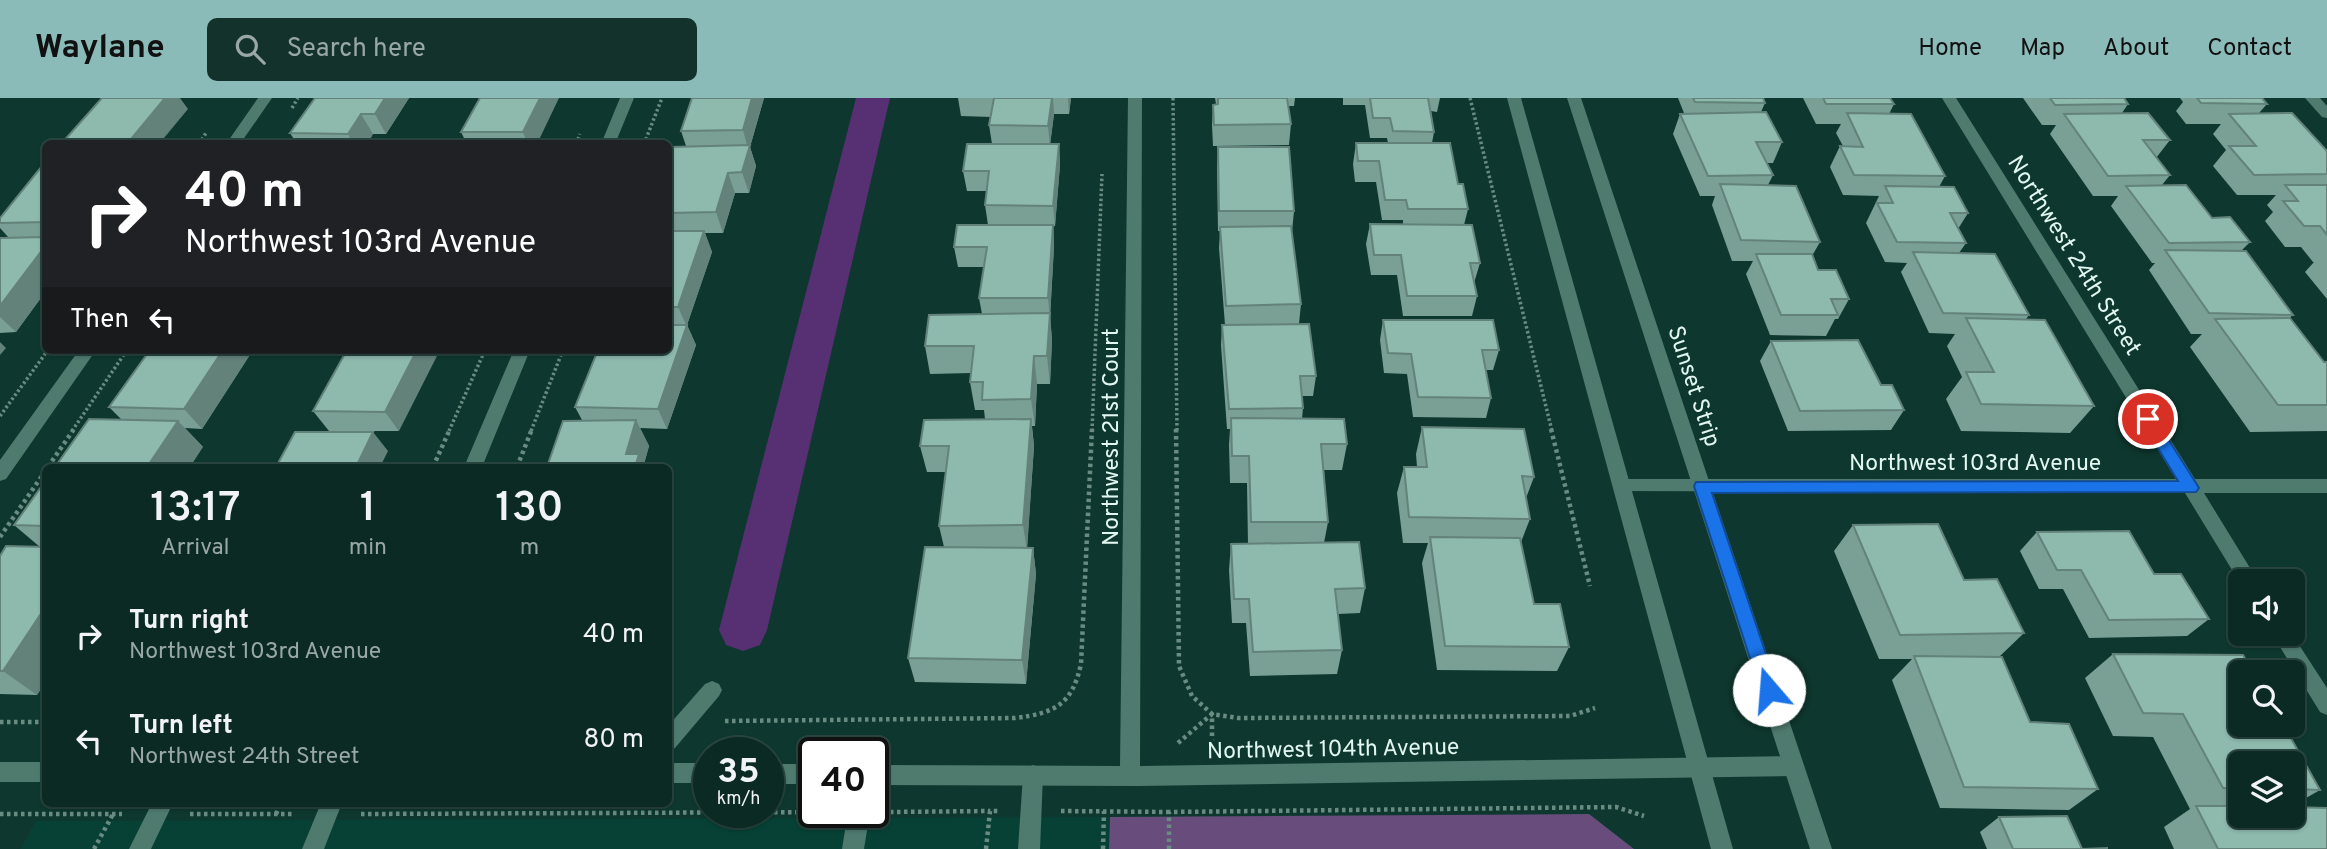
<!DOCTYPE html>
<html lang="en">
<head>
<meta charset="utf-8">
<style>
	body { margin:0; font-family:Overpass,sans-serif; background:#13322b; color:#f1f3f6; height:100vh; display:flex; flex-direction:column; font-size:26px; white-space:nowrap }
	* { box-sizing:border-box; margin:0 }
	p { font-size:23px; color:#99a7a6 }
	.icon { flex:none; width:38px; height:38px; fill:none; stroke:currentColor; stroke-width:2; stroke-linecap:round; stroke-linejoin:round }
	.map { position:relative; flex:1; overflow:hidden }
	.details { position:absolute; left:42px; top:366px; width:630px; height:343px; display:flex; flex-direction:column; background:#0a2a23; border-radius:10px; box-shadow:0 2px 5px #0004,0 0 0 2px #2a4641 }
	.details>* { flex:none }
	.top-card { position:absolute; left:42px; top:42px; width:630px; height:214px; border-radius:10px; box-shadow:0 2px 5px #0004,0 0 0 2px #2a4641; background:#202124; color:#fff; overflow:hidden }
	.tools { position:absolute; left:2228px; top:471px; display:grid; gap:14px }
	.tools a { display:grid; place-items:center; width:77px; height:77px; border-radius:10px; background:#0a2a23; box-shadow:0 2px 5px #0004,0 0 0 2px #2a4641; font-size:35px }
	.speed { position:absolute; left:693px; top:639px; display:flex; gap:14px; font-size:35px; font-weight:700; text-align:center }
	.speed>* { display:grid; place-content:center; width:91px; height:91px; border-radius:50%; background:#0a2a23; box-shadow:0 2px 5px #0004,0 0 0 2px #2a4641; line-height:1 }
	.speed small { font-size:18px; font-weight:400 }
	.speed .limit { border:4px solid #111; border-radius:10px; background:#fff; color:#111 }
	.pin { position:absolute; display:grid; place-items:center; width:60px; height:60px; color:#fff; margin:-30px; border:4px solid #fff; border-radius:50%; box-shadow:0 2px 7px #0007 }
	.me { position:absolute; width:77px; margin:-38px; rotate:342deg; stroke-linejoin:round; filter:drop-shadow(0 0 5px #0008) }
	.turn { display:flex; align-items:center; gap:24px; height:147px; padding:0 28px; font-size:32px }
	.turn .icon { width:91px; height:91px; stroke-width:2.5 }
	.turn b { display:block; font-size:49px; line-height:60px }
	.then { display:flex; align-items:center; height:66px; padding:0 28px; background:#0003; gap:14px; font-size:26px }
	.eta { display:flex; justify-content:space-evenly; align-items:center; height:119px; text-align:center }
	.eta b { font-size:42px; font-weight:600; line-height:49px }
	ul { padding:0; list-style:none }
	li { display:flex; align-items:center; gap:21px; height:105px; padding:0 28px }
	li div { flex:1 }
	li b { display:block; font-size:26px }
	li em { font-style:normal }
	header { display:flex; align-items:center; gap:42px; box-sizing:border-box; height:98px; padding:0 35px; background:#8bbbb9; color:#111 }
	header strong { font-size:33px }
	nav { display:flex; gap:38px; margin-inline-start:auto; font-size:24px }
	.search { width:490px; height:63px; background:#13322b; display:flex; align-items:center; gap:18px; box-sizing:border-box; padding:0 24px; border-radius:10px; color:#99a7a6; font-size:26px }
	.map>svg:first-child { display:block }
	.built { fill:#074135 }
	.green { fill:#684c7c }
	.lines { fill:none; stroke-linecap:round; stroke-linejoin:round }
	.canal { fill:#572f73; fill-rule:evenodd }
	.path-far1 { stroke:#698b82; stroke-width:3.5; stroke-dasharray:2.5 2.5; stroke-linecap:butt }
	.path { stroke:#698b82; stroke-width:4.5; stroke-dasharray:3.5 3.5; stroke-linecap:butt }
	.service { fill:#4f7b6f; fill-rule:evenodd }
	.minor { fill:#4f7b6f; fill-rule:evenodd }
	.tertiary { fill:#4f7b6f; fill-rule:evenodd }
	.wall { fill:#7a9f95 }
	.shaded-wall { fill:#638279 }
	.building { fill:#8eb9ad; stroke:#638279; stroke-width:2 }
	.route { fill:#1a73e8; stroke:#114b97; stroke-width:2 }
	.labels { text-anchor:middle; stroke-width:7; stroke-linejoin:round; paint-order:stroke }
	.street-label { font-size:23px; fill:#e1f7f0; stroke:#0e382f }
</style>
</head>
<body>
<header>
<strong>Waylane</strong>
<div class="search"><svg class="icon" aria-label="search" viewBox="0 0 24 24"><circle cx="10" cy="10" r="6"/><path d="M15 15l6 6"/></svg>Search here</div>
<nav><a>Home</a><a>Map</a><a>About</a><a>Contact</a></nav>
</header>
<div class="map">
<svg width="2327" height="751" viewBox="0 0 2327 751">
	<rect width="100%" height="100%" fill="#0e382f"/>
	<path class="built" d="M 1110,719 L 1109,751 L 20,751 L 36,723 Z"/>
	<path class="green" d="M 1589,716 L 1634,751 L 1109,751 L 1110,719 Z"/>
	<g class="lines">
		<path class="canal" d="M 856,0 L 890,0 L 767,532 L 760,547 L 743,553 L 726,547 L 719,532 Z"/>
		<path class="path-far1" d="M 1173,0 L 1177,333
			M 1470,0 L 1552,333
			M 292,10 L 298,0
			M 199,46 L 206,35
			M 576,46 L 580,36
			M 644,46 L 662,0
			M 0,318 L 48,252
			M 72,333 L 127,252
			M 449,333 L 485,252
			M 531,333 L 563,252
			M 1092,333 L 1102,76"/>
		<path class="path" d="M 1176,331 L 1179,568 L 1192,598 L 1212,616 L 1212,645
			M 1551,331 L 1590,488
			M 48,369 L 74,331
			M 433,369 L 450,331
			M 517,369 L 532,331
			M 0,439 L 46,372
			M 725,623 L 1015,620 C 1055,615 1072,607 1081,566 L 1092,331
			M 0,624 L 46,624
			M 1178,645 L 1212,616 L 1238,620 L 1570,618 L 1595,610
			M 1061,713 L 1169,714
			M 890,714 L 990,713
			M 0,716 L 122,716
			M 190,716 L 293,716
			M 276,716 L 281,705
			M 361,716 L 829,714
			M 94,751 L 113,716
			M 986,751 L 990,713 L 1000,713
			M 1103,751 L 1104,713
			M 1169,751 L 1169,714 L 1616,709 L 1644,718"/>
		<path class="service" d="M 712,583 L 719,586 L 722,592 L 719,598 L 675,650 L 668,652 L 668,628 L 705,586 Z
			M 1033,667 L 1040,670 L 1043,677 L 1040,751 L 1018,751 L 1023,677 L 1026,670 Z
			M 152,705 L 173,705 L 151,751 L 129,751 Z
			M 321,705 L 342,705 L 324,751 L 302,751 Z
			M 848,714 L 870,714 L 864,751 L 842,751 Z"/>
		<path class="minor" d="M 258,0 L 272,0 L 240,46 L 226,46 Z
			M 620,0 L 634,0 L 615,46 L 601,46 Z
			M 1128,0 L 1142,0 L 1140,668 L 1794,658 L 1801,661 L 1804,668 L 1801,675 L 1794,678 L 1138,688 L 873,687 L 873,667 L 1120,668 Z
			M 1942,0 L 1956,0 L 2195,381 L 2327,381 L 2327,395 L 2204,395 L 2258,483 L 2240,485 L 2185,395 L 1616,393 L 1613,388 L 1616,383 L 1622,381 L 2176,381 Z
			M 2305,0 L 2320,0 L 2327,8 L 2327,20 L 2322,19 Z
			M 79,252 L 96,252 L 6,381 L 0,383 L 0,362 Z
			M 514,252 L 530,252 L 482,369 L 464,369 Z
			M 2272,536 L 2292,536 L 2327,590 L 2327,617 L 2320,614 Z
			M 0,664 L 46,664 L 46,684 L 0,684 Z
			M 668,665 L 709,665 L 709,685 L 668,685 Z
			M 768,666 L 814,666 L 814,686 L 768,686 Z"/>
		<path class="tertiary" d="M 1507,0 L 1521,0 L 1733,751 L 1711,751 Z
			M 1567,0 L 1581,0 L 1832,751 L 1810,751 Z"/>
	</g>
	<path class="wall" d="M 315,0 L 409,0 L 386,36 L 373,36 L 367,46 L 297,46 L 290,35 Z
		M 480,0 L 537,46 L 467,46 L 461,34 Z
		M 692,0 L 764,0 L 750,49 L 756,68 L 749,95 L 735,95 L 723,135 L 705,135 L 712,154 L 687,227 L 696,247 L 667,331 L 640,330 L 649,348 L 644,366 L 582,322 L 575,309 L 668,252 L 668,56 L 686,48 L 681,33 Z
		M 958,0 L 1071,0 L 1069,16 L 1054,16 L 1050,46 L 1059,46 L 1060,67 L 1055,128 L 1053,128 L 1054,148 L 1050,220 L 1052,242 L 1050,286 L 1037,286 L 1035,328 L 1032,328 L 1034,348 L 1027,450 L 1033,450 L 1036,476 L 1026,586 L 915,584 L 908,560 L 944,449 L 939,428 L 946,374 L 927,374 L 920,348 L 985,321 L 984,312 L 975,312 L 970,284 L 971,275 L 930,276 L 925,248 L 982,216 L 979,200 L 984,169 L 958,169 L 954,149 L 988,127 L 985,107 L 987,93 L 967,93 L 963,73 L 992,46 L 989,27 L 991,19 L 961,18 Z
		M 1215,0 L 1295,0 L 1294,8 L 1288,8 L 1291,26 L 1289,47 L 1213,48 L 1212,27 L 1213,7 L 1216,6 Z
		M 1343,0 L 1440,0 L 1437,14 L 1431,13 L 1434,34 L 1432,45 L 1458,86 L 1468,111 L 1464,127 L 1480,165 L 1474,185 L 1477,198 L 1472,218 L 1403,218 L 1397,177 L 1371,177 L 1366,146 L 1370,126 L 1403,126 L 1403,122 L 1382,122 L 1376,84 L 1355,84 L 1353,66 L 1356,45 L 1388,45 L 1387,40 L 1370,40 L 1365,7 L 1343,7 Z
		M 1678,0 L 1763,0 L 1765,5 L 1761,14 L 1782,44 L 1773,65 L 1767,65 L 1773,77 L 1768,87 L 1820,144 L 1812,158 L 1818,172 L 1849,201 L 1838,221 L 1835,221 L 1826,238 L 1770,237 L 1746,176 L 1753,163 L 1732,163 L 1712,107 L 1715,98 L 1700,98 L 1673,36 L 1680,16 L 1684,15 Z
		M 1803,0 L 1890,0 L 1894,6 L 1889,16 L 1945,78 L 1939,89 L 1968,115 L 1958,131 L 1966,145 L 1959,155 L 2029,217 L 2026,221 L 2094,308 L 2070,335 L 1961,333 L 1946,301 L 1962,279 L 1947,248 L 1955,236 L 1929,235 L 1901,174 L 1907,165 L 1885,164 L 1866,125 L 1879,98 L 1843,97 L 1830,69 L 1840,48 L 1843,48 L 1836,35 L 1841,26 L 1816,26 Z
		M 2023,0 L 2124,0 L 2128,6 L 2122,15 L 2170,42 L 2156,60 L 2170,77 L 2162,87 L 2250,144 L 2241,153 L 2293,217 L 2289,220 L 2324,264 L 2327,264 L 2327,333 L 2250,334 L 2190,249 L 2202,236 L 2191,236 L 2149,172 L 2155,165 L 2152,165 L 2111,108 L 2118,98 L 2093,98 L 2050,36 L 2056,27 L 2042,27 Z
		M 2180,0 L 2262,0 L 2267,6 L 2259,15 L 2327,53 L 2327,201 L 2305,174 L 2314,164 L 2313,164 L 2301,149 L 2285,149 L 2265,123 L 2273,114 L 2267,107 L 2276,97 L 2237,97 L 2213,68 L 2226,52 L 2213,36 L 2221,26 L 2186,26 L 2176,13 L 2183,4 Z
		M 1218,49 L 1294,113 L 1292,134 L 1301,206 L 1299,226 L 1316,278 L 1313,298 L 1302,298 L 1303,310 L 1302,321 L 1347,346 L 1342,372 L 1324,372 L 1328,424 L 1324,445 L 1365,490 L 1360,515 L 1338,516 L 1342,552 L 1337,576 L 1250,578 L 1246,525 L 1232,525 L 1229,472 L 1231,446 L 1248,446 L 1247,385 L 1230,385 L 1229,347 L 1230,331 L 1227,331 L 1221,247 L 1222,227 L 1225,227 L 1219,150 L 1220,133 L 1218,133 L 1217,69 Z
		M 46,63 L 46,193 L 16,234 L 0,235 L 0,140 L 9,140 L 0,130 L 0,120 Z
		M 1383,222 L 1499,252 L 1493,272 L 1486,272 L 1491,300 L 1486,320 L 1413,319 L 1407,276 L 1384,275 L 1380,242 Z
		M 1771,243 L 1881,287 L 1904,312 L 1891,332 L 1788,333 L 1760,263 Z
		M 150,252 L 253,252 L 202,331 L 185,330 L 203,349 L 122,322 L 109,309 Z
		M 347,252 L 399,333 L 329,333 L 313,313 Z
		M 1422,329 L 1534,379 L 1526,400 L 1530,421 L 1521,444 L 1534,506 L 1569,549 L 1557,573 L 1437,572 L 1422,465 L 1428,445 L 1403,445 L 1397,395 L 1404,369 L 1417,369 L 1416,356 Z
		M 46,382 L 46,583 L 37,597 L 0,596 L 0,458 L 40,449 L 14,427 Z
		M 1853,427 L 1964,482 L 2024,535 L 1999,559 L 2030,624 L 2098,691 L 2069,712 L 1940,710 L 1892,582 L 1912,561 L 1879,561 L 1834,453 Z
		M 2037,434 L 2154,476 L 2209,521 L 2187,538 L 2089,540 L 2063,491 L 2039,491 L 2020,453 Z
		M 2113,556 L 2243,557 L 2253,574 L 2240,574 L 2240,626 L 2283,626 L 2320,692 L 2292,708 L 2292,665 L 2240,665 L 2240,718 L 2292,718 L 2292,709 L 2327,710 L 2327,751 L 2174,751 L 2164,729 L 2190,711 L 2153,639 L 2113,638 L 2085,580 Z
		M 1999,719 L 2082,751 L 2107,751 L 1987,751 L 1980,734 Z"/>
	<path class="shaded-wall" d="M 165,0 L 180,0 L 188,11 L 159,46 L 127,46 Z
		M 385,0 L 409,0 L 386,36 L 375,16 Z
		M 540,0 L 559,0 L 537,46 L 528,46 L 523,34 Z
		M 752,0 L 764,0 L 750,49 L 756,68 L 749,95 L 742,74 L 748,51 L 743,32 Z
		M 1052,0 L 1053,0 L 1054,16 L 1050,48 L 1048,28 Z
		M 1068,0 L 1071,0 L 1069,16 Z
		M 361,16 L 373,36 L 367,46 L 353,46 L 348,36 Z
		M 1059,46 L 1060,67 L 1055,128 L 1053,108 Z
		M 728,75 L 735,95 L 723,135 L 716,114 Z
		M 1053,127 L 1054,148 L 1050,220 L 1048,200 Z
		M 704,133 L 712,154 L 687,227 L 696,247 L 667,331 L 658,311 L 687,229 L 678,209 Z
		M 46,147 L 46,193 L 16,234 L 0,219 L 0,208 Z
		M 1050,215 L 1052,242 L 1050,286 L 1047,258 Z
		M 0,244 L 6,250 L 0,257 Z
		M 223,252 L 253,252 L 202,331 L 184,311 Z
		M 417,252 L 440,252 L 399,333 L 385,314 Z
		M 1034,258 L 1037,286 L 1035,328 L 1031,301 Z
		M 1031,321 L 1034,348 L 1027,453 L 1023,427 Z
		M 636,322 L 649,348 L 644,366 L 646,369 L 633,369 L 626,356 Z
		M 178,323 L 203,349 L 190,369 L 147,369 Z
		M 373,334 L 388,353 L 380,369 L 356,369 Z
		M 1033,450 L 1036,476 L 1026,586 L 1022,562 Z
		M 46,508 L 46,583 L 37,597 L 3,573 Z"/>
	<path class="building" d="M 102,0 L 165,0 L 127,46 L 61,46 Z
		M 315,0 L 385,0 L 375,16 L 361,16 L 348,36 L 290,35 Z
		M 480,0 L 540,0 L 523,34 L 461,34 Z
		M 692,0 L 752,0 L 743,32 L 681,33 Z
		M 994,0 L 1052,0 L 1048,28 L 989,27 Z
		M 1218,0 L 1287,0 L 1291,26 L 1214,27 L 1213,7 L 1218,6 Z
		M 1370,0 L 1428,0 L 1434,34 L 1393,33 L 1390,20 L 1373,20 Z
		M 1693,0 L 1763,0 L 1765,5 L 1695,4 Z
		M 1823,0 L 1890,0 L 1894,6 L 1826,6 Z
		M 2050,0 L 2124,0 L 2128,6 L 2055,7 Z
		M 2197,0 L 2262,0 L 2267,6 L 2201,5 Z
		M 1766,14 L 1782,44 L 1756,44 L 1773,77 L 1708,78 L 1680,16 Z
		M 1847,15 L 1911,16 L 1945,78 L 1854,77 L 1840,48 L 1863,49 Z
		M 2148,15 L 2170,42 L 2143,42 L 2170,77 L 2108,78 L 2064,16 Z
		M 2292,15 L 2327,53 L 2327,76 L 2254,77 L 2229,48 L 2256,48 L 2229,16 Z
		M 1356,45 L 1450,45 L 1458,86 L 1463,86 L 1468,111 L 1408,111 L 1406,102 L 1385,102 L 1379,63 L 1358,63 Z
		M 967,46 L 1059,46 L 1053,108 L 985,107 L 989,73 L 963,73 Z
		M 750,47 L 742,74 L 728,75 L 716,114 L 668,115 L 668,56 L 671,49 Z
		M 1218,49 L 1289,49 L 1294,113 L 1219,113 Z
		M 46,63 L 46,124 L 0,125 L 0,120 Z
		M 1720,86 L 1796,88 L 1820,144 L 1741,142 Z
		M 2186,87 L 2212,120 L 2230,119 L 2250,144 L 2169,145 L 2126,88 Z
		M 2285,87 L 2327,87 L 2327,137 L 2320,128 L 2304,128 L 2283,103 L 2298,103 Z
		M 1885,88 L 1954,89 L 1968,115 L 1950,115 L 1966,145 L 1897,144 L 1877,105 L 1893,105 Z
		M 1370,126 L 1472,127 L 1480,165 L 1470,165 L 1477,198 L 1407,198 L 1401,157 L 1374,157 Z
		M 957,127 L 1053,127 L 1048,200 L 979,200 L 987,149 L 954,149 Z
		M 1291,128 L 1301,206 L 1226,208 L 1220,129 Z
		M 668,133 L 704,133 L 678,209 L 668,209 Z
		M 46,139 L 46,147 L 0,208 L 0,140 Z
		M 2165,152 L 2246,153 L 2293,217 L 2209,215 Z
		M 1913,154 L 1995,156 L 2029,217 L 1943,215 Z
		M 1756,156 L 1812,156 L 1818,172 L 1836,172 L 1849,201 L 1831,201 L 1838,217 L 1781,217 Z
		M 1050,215 L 1047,258 L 1034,258 L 1031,301 L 982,302 L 983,284 L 970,284 L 974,248 L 925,248 L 929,217 Z
		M 1966,220 L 2045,222 L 2094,308 L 1981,306 L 1966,274 L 1994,274 Z
		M 2290,220 L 2324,264 L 2327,264 L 2327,307 L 2278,307 L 2215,221 Z
		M 1383,222 L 1493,222 L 1499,252 L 1482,252 L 1491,300 L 1418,299 L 1411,256 L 1388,255 Z
		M 1309,226 L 1316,278 L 1300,278 L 1303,310 L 1229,311 L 1222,227 Z
		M 668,227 L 687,227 L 658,311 L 575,309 L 598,252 L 668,252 Z
		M 1858,242 L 1881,287 L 1892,287 L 1904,312 L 1800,313 L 1771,243 Z
		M 150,252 L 223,252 L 184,311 L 109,309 Z
		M 347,252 L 417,252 L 385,314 L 313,313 Z
		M 1231,320 L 1344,321 L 1347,346 L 1321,346 L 1328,424 L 1251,424 L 1249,358 L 1232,358 Z
		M 89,321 L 178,323 L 147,369 L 55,369 Z
		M 1031,321 L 1023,427 L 939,428 L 949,348 L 920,348 L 924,322 Z
		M 636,322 L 626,356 L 639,356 L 635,369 L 547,369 L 563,323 Z
		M 1422,329 L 1524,331 L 1534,379 L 1522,378 L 1530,421 L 1409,419 L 1404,369 L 1427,369 Z
		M 295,334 L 373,334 L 356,369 L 276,369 Z
		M 46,382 L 46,428 L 14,427 Z
		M 1938,426 L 1964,482 L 1997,481 L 2024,535 L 1900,537 L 1853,427 Z
		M 2129,433 L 2154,476 L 2181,476 L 2209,521 L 2109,522 L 2081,472 L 2057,472 L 2037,434 Z
		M 1430,439 L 1520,440 L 1534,506 L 1560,506 L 1569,549 L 1445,548 Z
		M 1359,444 L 1365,490 L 1335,491 L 1342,552 L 1253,554 L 1249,501 L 1234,501 L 1231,446 Z
		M 6,448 L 46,449 L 46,508 L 3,573 L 0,573 L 0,458 Z
		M 925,449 L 1033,450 L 1022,562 L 908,560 Z
		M 2113,556 L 2243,557 L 2253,574 L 2240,574 L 2240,626 L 2283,626 L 2320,692 L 2292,691 L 2292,665 L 2240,665 L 2240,690 L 2223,690 L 2183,616 L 2143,615 Z
		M 1914,558 L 2002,559 L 2030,624 L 2069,626 L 2098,691 L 1964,689 Z
		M 2196,708 L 2240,708 L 2240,718 L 2292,718 L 2292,709 L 2327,710 L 2327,751 L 2218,751 Z
		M 2067,718 L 2082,751 L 2107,750 L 2107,751 L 2013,751 L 1999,719 Z"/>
	<path class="route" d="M 2148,315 L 2153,317 L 2196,385 L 2199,390 L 2196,394 L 1712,395 L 1778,592 L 1775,597 L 1769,600 L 1762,597 L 1694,388 L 1696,384 L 2178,383 L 2140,321 Z"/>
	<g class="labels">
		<g class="street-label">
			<text transform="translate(2075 157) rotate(58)" y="8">Northwest 24th Street</text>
			<text transform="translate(1695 288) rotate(72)" y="8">Sunset Strip</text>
			<text transform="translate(1110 339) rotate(-90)" y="8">Northwest 21st Court</text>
			<text x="1975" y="372">Northwest 103rd Avenue</text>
			<text transform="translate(1333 650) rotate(-1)" y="8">Northwest 104th Avenue</text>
		</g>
	</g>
</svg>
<div class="tools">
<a><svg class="icon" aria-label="sound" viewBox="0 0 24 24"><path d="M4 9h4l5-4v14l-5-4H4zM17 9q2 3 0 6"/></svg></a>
<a><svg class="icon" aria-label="search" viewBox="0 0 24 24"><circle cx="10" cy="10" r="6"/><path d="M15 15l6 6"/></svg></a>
<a><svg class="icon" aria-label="layers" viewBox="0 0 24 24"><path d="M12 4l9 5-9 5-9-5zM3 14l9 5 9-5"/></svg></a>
</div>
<div class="speed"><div>35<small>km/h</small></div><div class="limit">40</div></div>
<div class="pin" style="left:2148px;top:321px;background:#d93025"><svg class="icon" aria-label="arrive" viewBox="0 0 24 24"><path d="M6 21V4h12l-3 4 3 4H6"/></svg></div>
<svg class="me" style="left:1769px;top:592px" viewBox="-20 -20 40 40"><circle r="19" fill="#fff"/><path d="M0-13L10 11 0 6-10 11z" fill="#1a73e8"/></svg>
<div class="top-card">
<div class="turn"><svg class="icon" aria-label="right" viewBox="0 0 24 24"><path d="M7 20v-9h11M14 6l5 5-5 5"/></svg><div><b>40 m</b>Northwest 103rd Avenue</div></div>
<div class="then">Then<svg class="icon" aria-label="left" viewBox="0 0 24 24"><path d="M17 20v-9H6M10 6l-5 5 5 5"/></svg></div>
</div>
<section class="details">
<div class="eta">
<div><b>13:17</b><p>Arrival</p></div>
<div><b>1</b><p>min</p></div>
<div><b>130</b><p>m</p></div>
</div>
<ul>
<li><svg class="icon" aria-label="right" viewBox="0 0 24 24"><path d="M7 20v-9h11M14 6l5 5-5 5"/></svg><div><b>Turn right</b><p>Northwest 103rd Avenue</p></div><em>40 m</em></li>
<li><svg class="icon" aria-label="left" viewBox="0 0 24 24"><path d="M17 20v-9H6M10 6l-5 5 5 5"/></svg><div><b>Turn left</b><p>Northwest 24th Street</p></div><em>80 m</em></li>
</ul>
</section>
</div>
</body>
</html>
